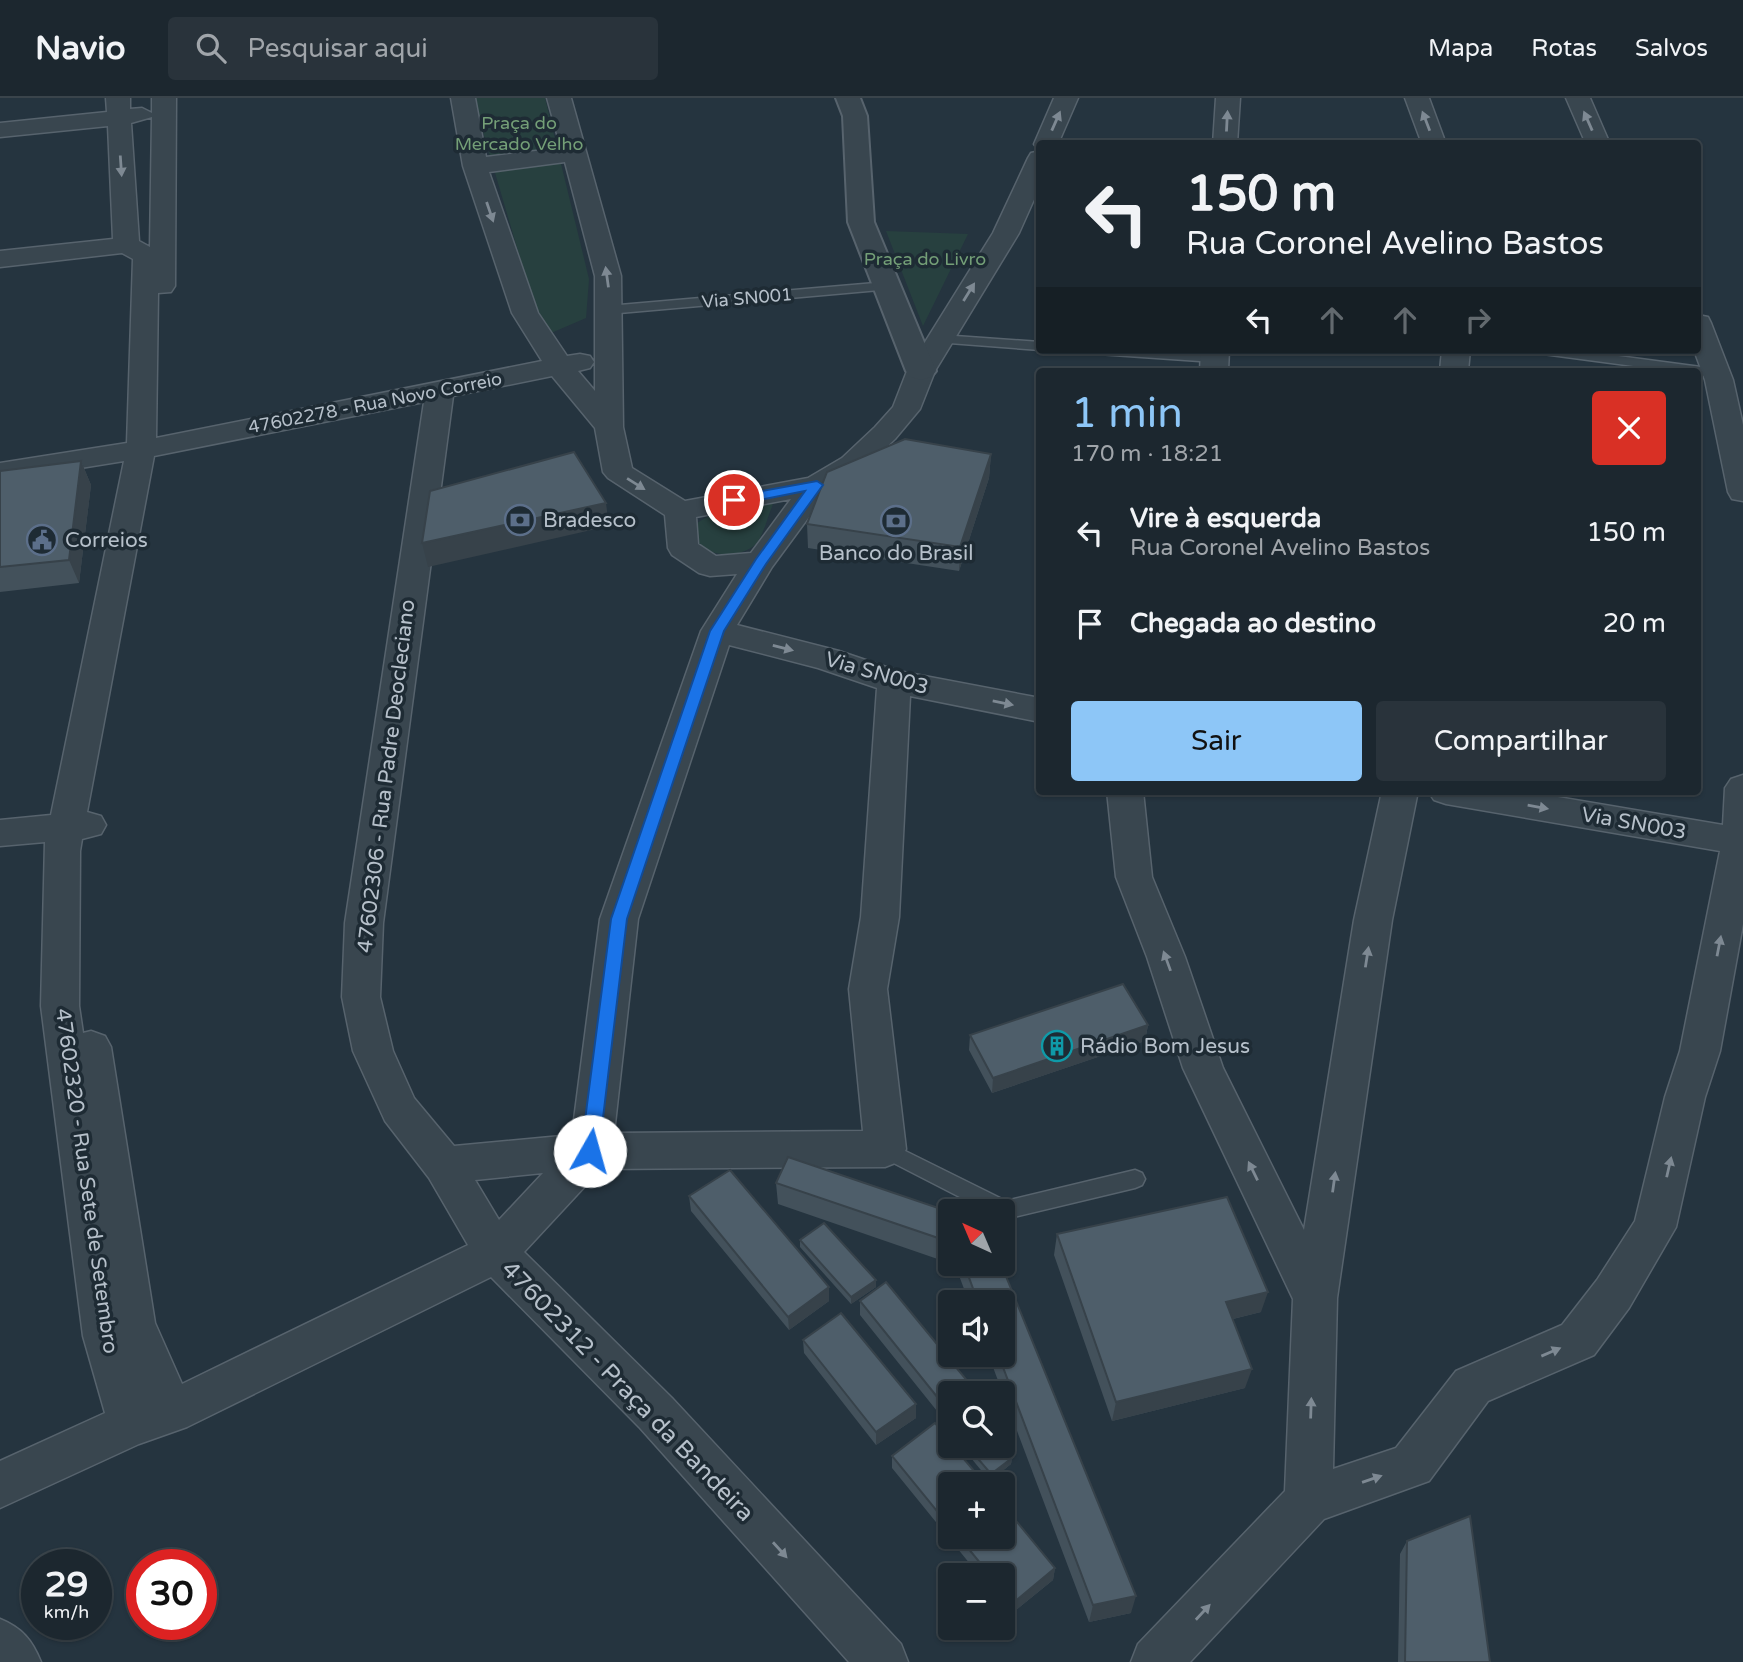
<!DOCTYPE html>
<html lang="pt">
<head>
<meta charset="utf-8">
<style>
	body { margin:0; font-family:"Varela Round",sans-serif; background:#29333b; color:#f1f3f6; height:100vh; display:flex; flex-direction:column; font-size:26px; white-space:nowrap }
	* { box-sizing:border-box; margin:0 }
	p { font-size:23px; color:#a0a5aa }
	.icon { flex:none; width:38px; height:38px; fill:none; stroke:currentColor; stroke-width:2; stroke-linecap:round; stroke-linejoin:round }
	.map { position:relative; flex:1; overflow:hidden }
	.details { position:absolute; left:1036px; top:270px; width:665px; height:427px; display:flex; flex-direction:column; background:#1c272f; border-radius:7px; box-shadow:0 2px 5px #0004,0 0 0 2px #3a444b }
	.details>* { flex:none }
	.hud { position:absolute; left:1036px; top:42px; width:665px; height:214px; border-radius:7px; box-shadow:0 2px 5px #0004,0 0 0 2px #3a444b; background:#1c272f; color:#f1f3f6; overflow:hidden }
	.needle { width:46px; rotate:316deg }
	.tools { position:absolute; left:938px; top:1101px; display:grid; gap:14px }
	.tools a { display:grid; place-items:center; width:77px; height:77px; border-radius:7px; background:#1c272f; box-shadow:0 2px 5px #0004,0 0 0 2px #3a444b; font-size:35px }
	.speed { position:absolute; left:21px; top:1451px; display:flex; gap:14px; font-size:35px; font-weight:700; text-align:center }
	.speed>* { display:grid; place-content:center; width:91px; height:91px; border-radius:50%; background:#1c272f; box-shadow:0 2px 5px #0004,0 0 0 2px #3a444b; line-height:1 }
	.speed small { font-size:18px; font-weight:400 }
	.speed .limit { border:10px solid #d22; background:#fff; color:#111 }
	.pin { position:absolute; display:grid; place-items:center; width:60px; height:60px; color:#fff; margin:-30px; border:4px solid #fff; border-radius:50%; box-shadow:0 2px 7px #0007 }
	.me { position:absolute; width:77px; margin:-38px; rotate:7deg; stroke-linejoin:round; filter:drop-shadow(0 0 5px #0008) }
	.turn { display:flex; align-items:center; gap:24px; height:147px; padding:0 35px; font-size:32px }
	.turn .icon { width:91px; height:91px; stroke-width:2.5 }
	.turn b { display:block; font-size:49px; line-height:60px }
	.lanes { display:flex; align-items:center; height:66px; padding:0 35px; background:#0003; justify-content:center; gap:35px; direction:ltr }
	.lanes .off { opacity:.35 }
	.round { display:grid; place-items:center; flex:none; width:74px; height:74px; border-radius:7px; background:#29333b }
	.summary { display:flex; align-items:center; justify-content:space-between; height:119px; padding:0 35px }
	h1 { font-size:42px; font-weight:600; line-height:52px; color:#8dc6f7 }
	.button { display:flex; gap:14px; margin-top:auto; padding:14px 35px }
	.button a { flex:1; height:80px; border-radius:7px; background:#8dc6f7; color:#111; font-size:28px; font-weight:600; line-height:80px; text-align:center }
	.button a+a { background:#29333b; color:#f1f3f6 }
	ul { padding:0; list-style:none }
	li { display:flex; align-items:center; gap:21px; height:91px; padding:0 35px }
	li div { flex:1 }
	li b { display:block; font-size:26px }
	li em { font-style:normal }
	header { display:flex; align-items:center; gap:42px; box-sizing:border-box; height:98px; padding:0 35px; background:#1c272f; border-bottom:2px solid #3a444b }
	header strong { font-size:33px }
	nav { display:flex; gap:38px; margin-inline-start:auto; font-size:24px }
	.search { width:490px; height:63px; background:#29333b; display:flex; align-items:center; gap:18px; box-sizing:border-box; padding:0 24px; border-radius:7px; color:#a0a5aa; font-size:26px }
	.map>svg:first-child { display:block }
	.green { fill:#27403f }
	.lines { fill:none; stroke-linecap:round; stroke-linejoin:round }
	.service-casing { stroke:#57636d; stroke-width:3 }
	.minor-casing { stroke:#57636d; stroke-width:3 }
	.tertiary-casing { stroke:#57636d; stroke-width:4 }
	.service { fill:#39464f; fill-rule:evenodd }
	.minor { fill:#39464f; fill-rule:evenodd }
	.tertiary { fill:#39464f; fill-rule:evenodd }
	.wall { fill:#43515b }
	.shaded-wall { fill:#37424a }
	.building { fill:#4e5e6a; stroke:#37424a; stroke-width:2 }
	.oneway { fill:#7e8993 }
	.route { fill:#1a73e8; stroke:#114b97; stroke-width:2 }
	.labels { text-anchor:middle; stroke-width:7; stroke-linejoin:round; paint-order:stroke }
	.far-park-label { font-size:18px; fill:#749f77; stroke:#1e2b34 }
	.far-street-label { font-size:18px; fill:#b6c0ca; stroke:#1e2b34 }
	.poi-label { font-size:21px; fill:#b6c0ca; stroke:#1e2b34; text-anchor:start }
	.street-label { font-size:21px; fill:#b6c0ca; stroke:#1e2b34 }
	.near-street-label { font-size:24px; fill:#b6c0ca; stroke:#1e2b34 }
</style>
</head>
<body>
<header>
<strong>Navio</strong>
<div class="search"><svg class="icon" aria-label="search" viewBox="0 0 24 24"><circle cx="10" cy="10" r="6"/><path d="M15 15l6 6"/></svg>Pesquisar aqui</div>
<nav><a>Mapa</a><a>Rotas</a><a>Salvos</a></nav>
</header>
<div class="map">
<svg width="1743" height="1564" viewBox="0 0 1743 1564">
	<rect width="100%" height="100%" fill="#25343f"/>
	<path class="green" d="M 473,0 L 545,0 L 589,181 L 586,220 L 551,235 L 536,214 Z
		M 886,133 L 968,136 L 923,228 Z
		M 774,404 C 769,414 763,439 756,446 C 740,461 708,460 696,442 L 696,426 C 719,409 747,409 774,404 Z"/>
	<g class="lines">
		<g class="service-casing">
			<path id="service" d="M 887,184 L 891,185 L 891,191 L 608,216 L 602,212 L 608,208 Z
				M 941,237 L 1040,244 L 1040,252 L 936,244 L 936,238 Z
				M 1091,252 L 1155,252 L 1214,256 L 1221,260 L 1214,264 L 1098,256 Z
				M 1536,252 L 1573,252 L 1716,271 L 1723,275 L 1716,279 L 1698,277 L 1698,273 L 1671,273 L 1543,256 Z
				M 885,1043 L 1006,1103 L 1135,1072 L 1142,1075 L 1145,1081 L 1142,1087 L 1135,1090 L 1005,1121 L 1003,1113 L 987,1113 L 878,1057 L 875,1051 L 878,1045 Z"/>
		</g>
		<g class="minor-casing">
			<path id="minor" d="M 106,0 L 130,0 L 130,11 L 142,10 L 152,15 L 152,0 L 176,0 L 175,188 L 171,194 L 158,195 L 156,340 L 542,263 L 512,215 L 463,68 L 451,0 L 475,0 L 486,59 L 561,50 L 547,0 L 571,0 L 621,178 L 623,329 L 632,370 L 685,403 L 808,380 L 842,360 L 875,329 L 893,309 L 907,273 L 993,135 L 1028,60 L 1031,55 L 1040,53 L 1040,88 L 1019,135 L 935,273 L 920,311 L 895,341 L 862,372 L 828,393 L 772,469 L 737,527 L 839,553 L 898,573 L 1040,600 L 1040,624 L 910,598 L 899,819 L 887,891 L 906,1051 L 900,1063 L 885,1069 L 601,1071 L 524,1154 L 672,1300 L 901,1546 L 908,1564 L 849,1564 L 640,1330 L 491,1179 L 187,1329 L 139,1346 L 0,1410 L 0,1363 L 105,1315 L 83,1238 L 41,908 L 45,744 L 0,748 L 0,722 L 51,717 L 124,363 L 0,383 L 0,365 L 127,345 L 133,161 L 122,155 L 0,169 L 0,153 L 113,141 L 108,28 L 0,39 L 0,25 L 107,14 ZM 152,19 L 150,149 L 139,143 L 131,25 ZM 565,64 L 595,178 L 595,293 L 578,273 L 590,270 L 594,264 L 590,258 L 580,256 L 567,258 L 538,215 L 489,74 ZM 552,278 L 595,330 L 603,374 L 608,380 L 665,417 L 668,450 L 672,457 L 699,475 L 710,478 L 737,476 L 701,533 L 600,821 L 572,1037 L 454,1048 L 414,1000 L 393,953 L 380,899 L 383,825 L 453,298 ZM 424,304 L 345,825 L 342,899 L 353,953 L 385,1023 L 429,1080 L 468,1147 L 182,1286 L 155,1225 L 111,949 L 105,938 L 91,933 L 83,935 L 79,908 L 80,753 L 82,741 L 101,736 L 106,727 L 101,718 L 87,714 L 154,358 ZM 791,401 L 751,455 L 716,458 L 698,446 L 696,419 ZM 729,547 L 818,570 L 877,590 L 861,819 L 849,891 L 863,1033 L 614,1035 L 638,821 ZM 543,1075 L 499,1122 L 475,1082 Z
				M 1054,0 L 1078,0 L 1058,46 L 1040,46 L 1038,51 L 1034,46 Z
				M 1216,0 L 1240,0 L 1237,46 L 1213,46 Z
				M 1405,0 L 1429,0 L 1446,46 L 1422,46 Z
				M 1566,0 L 1590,0 L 1610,46 L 1586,46 Z
				M 1698,217 L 1708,219 L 1711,225 L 1733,282 L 1743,327 L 1743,403 L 1732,401 L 1728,394 L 1705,282 L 1694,252 L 1698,252 Z
				M 1201,252 L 1229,252 L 1228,273 L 1200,273 Z
				M 1442,252 L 1470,252 L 1468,273 L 1440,273 Z
				M 1743,677 L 1743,826 L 1720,953 L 1705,999 L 1676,1129 L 1629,1210 L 1594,1257 L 1488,1303 L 1429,1383 L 1324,1421 L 1190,1564 L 1131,1564 L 1138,1546 L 1285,1393 L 1293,1201 L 1183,970 L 1147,859 L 1116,779 L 1107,693 L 1143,693 L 1152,779 L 1185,859 L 1223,970 L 1304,1132 L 1354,822 L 1382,693 L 1418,693 L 1392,822 L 1337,1200 L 1333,1371 L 1396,1350 L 1456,1273 L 1562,1227 L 1597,1182 L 1635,1123 L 1665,999 L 1680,953 L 1720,753 L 1446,706 L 1434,702 L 1428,693 L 1522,693 L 1723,727 L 1725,690 L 1731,681 Z
				M 0,1521 C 22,1530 32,1542 41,1564 L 0,1564 Z"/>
		</g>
		<g class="tertiary-casing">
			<path id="tertiary" d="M 836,0 L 860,0 L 867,18 L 874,124 L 936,273 L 931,279 L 921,282 L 911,279 L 906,273 L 848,124 L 843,18 Z"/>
		</g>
		<use href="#service" class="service"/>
		<use href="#minor" class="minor"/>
		<use href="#tertiary" class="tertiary"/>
	</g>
	<path class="wall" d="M 991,356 L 989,380 L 959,473 L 808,450 L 807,426 Z
		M 81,363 L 91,387 L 79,485 L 0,494 L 0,373 Z
		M 1148,927 L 1145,943 L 992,995 L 969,952 L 970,937 Z
		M 776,1085 L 950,1114 L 950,1166 L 1001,1166 L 1131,1515 L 1089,1524 L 988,1256 L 1003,1256 L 1003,1204 L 969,1204 L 955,1167 L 778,1106 Z
		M 689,1098 L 829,1189 L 829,1203 L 789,1232 L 691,1113 Z
		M 1057,1136 L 1261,1214 L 1233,1221 L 1245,1290 L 1112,1323 L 1054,1157 Z
		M 800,1142 L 876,1189 L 851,1206 L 800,1149 Z
		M 860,1203 L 969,1285 L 968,1295 L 950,1295 L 950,1311 L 941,1318 L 860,1217 Z
		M 803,1242 L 916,1320 L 876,1347 L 804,1255 Z
		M 961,1348 L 1001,1348 L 1012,1360 L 1011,1366 L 990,1383 Z
		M 892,1358 L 950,1386 L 950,1438 L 1003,1438 L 1055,1470 L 1053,1482 L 1011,1516 L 1003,1507 L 1003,1477 L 979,1477 L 892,1370 Z
		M 1407,1443 L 1490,1564 L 1398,1564 L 1400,1456 Z"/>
	<path class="shaded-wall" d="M 991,356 L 989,380 L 959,473 L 960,449 Z
		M 81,363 L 91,387 L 79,485 L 69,462 Z
		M 606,405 L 609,428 L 428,469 L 422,445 Z
		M 1148,927 L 1145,943 L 992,995 L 993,980 Z
		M 876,1182 L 876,1189 L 851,1206 L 851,1199 Z
		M 829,1189 L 829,1203 L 789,1232 L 788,1219 Z
		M 1268,1194 L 1261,1214 L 1220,1224 L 1226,1204 Z
		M 1252,1271 L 1245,1290 L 1112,1323 L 1116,1304 Z
		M 969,1285 L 968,1295 L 955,1295 Z
		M 950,1298 L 950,1311 L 941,1318 L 942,1305 Z
		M 916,1306 L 916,1320 L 876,1347 L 876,1334 Z
		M 1012,1360 L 1011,1366 L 990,1383 L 991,1376 Z
		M 1055,1470 L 1053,1482 L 1011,1516 L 1013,1505 Z
		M 1136,1498 L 1131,1515 L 1089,1524 L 1093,1507 Z"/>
	<path class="building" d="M 905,341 L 991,356 L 960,449 L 807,426 L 827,374 Z
		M 574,354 L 606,405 L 422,445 L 430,393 Z
		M 81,363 L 69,462 L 0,469 L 0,373 Z
		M 1123,886 L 1148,927 L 993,980 L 970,937 Z
		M 788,1059 L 950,1114 L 950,1144 L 776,1085 Z
		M 730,1072 L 829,1189 L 788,1219 L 689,1098 Z
		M 1227,1099 L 1268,1194 L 1226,1204 L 1252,1271 L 1116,1304 L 1057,1136 Z
		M 824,1125 L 876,1182 L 851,1199 L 800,1142 Z
		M 964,1166 L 1001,1166 L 1136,1498 L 1093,1507 L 998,1256 L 1003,1256 L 1003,1204 L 978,1204 Z
		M 886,1184 L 969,1285 L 955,1295 L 950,1295 L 950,1298 L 942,1305 L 860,1203 Z
		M 841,1215 L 916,1306 L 876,1334 L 803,1242 Z
		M 935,1325 L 950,1344 L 950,1348 L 953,1348 L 985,1386 L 950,1386 L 950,1429 L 892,1358 Z
		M 967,1348 L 1001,1348 L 1012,1360 L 991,1376 Z
		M 1003,1407 L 1055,1470 L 1013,1505 L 1003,1493 L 1003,1477 L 990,1477 L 958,1438 L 1003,1438 Z
		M 1470,1418 L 1490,1564 L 1405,1564 L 1407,1443 Z"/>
	<defs><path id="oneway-solid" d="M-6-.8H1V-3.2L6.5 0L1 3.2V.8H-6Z" transform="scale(1.75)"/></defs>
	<g class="oneway">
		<use href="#oneway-solid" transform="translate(1056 23) rotate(-66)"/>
		<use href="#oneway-solid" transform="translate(1227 23) rotate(-87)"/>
		<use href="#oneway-solid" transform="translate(1426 23) rotate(-111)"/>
		<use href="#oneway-solid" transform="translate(1588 23) rotate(-114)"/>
		<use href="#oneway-solid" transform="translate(121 68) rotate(86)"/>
		<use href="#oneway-solid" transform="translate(490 114) rotate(71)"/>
		<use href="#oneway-solid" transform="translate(607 179) rotate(-98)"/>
		<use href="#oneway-solid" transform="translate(969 194) rotate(-58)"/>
		<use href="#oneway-solid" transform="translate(636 386) rotate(32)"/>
		<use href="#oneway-solid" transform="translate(783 550) rotate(14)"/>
		<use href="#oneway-solid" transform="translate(1003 605) rotate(11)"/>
		<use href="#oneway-solid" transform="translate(1538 709) rotate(10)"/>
		<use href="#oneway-solid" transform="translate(1719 848) rotate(-79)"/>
		<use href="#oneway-solid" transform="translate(1367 859) rotate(-81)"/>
		<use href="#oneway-solid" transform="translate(1167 863) rotate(-110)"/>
		<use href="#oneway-solid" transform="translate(1669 1069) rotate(-77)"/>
		<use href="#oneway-solid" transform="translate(1253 1073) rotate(-116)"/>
		<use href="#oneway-solid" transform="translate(1334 1084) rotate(-82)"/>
		<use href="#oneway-solid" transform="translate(1551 1254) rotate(-23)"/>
		<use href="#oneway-solid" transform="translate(1311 1310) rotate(-88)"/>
		<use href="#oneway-solid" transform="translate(1372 1381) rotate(-19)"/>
		<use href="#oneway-solid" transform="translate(780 1452) rotate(48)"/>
		<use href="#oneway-solid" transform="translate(1203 1514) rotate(-47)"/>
	</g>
	<path class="route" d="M 817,383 L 823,387 L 766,466 L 724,533 L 671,690 L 627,821 L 599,1053 L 597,1058 L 590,1060 L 584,1058 L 581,1053 L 611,821 L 710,533 L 756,461 L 805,393 L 734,407 L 728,402 L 734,398 Z"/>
	<defs>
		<g id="bank-ring" transform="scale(1.575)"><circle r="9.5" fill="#1e2b34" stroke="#5c6f8a" stroke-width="1.5"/><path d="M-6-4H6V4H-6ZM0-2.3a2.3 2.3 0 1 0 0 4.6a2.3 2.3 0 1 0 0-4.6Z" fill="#5c6f8a"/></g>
		<g id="civic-ring" transform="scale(1.575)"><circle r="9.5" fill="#1e2b34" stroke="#5c6f8a" stroke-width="1.5"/><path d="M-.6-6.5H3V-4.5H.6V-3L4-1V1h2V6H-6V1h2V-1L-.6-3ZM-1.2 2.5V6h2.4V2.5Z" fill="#5c6f8a"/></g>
		<g id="building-ring" transform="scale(1.575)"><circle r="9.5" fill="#1e2b34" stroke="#0f9aa8" stroke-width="1.5"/><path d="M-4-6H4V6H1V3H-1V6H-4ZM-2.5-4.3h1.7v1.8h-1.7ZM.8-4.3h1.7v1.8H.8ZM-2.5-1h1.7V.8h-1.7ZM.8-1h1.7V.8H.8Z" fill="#0f9aa8"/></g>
	</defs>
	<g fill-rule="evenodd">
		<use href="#bank-ring" x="520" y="422"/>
		<use href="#bank-ring" x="896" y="423"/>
		<use href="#civic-ring" x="42" y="442"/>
		<use href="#building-ring" x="1057" y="948"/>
	</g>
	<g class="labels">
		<g class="far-park-label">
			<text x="519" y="31">Praça do<tspan x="519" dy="21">Mercado Velho</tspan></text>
			<text x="925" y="167">Praça do Livro</text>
		</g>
		<g class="far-street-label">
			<text transform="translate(747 200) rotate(-5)" y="6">Via SN001</text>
			<text transform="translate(375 305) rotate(-11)" y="6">47602278 - Rua Novo Correio</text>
		</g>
		<g class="poi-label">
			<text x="543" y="429">Bradesco</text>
			<text x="65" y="449">Correios</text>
			<text x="896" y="462" text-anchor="middle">Banco do Brasil</text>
			<text x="1080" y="955">Rádio Bom Jesus</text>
		</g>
		<g class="street-label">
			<text transform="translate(877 575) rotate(16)" y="7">Via SN003</text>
			<text transform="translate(386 678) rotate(-83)" y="7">47602306 - Rua Padre Deocleciano</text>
			<text transform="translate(1634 725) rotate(10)" y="7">Via SN003</text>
			<text transform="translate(87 1083) rotate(82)" y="7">47602320 - Rua Sete de Setembro</text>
		</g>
		<g class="near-street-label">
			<text transform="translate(628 1293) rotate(46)" y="8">47602312 - Praça da Bandeira</text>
		</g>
	</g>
</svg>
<div class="tools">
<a><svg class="needle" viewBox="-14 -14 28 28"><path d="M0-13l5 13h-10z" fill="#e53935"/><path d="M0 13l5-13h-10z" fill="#a0a5aa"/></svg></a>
<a><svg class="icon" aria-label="sound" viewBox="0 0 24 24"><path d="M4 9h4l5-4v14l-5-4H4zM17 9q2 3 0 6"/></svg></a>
<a><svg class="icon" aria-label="search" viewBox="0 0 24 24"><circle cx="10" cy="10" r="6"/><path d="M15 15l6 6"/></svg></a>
<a>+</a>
<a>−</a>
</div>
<div class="speed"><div>29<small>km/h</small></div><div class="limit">30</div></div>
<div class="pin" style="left:734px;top:402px;background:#d93025"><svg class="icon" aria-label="arrive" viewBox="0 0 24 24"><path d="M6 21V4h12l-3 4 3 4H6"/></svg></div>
<svg class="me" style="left:590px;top:1053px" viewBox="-20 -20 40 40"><circle r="19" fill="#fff"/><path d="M0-13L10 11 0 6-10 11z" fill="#1a73e8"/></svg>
<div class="hud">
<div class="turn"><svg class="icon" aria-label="left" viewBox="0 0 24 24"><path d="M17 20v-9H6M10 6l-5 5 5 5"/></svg><div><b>150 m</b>Rua Coronel Avelino Bastos</div></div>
<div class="lanes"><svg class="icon" aria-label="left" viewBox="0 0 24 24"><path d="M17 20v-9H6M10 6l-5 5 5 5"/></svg><svg class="icon off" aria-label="ahead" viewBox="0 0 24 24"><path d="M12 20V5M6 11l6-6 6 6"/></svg><svg class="icon off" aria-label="ahead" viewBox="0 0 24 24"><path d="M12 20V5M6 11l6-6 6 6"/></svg><svg class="icon off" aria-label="right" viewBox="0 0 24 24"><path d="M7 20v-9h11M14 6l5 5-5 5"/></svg></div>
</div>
<section class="details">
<div class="summary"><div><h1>1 min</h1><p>170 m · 18:21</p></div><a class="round" style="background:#d93025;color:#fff"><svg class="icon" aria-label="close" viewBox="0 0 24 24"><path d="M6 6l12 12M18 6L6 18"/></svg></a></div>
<ul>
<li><svg class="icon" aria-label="left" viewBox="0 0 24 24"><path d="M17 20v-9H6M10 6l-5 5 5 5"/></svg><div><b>Vire à esquerda</b><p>Rua Coronel Avelino Bastos</p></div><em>150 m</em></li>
<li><svg class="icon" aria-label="arrive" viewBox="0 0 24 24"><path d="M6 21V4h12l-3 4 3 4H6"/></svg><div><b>Chegada ao destino</b></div><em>20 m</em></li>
</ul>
<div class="button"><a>Sair</a><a>Compartilhar</a></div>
</section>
</div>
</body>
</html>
